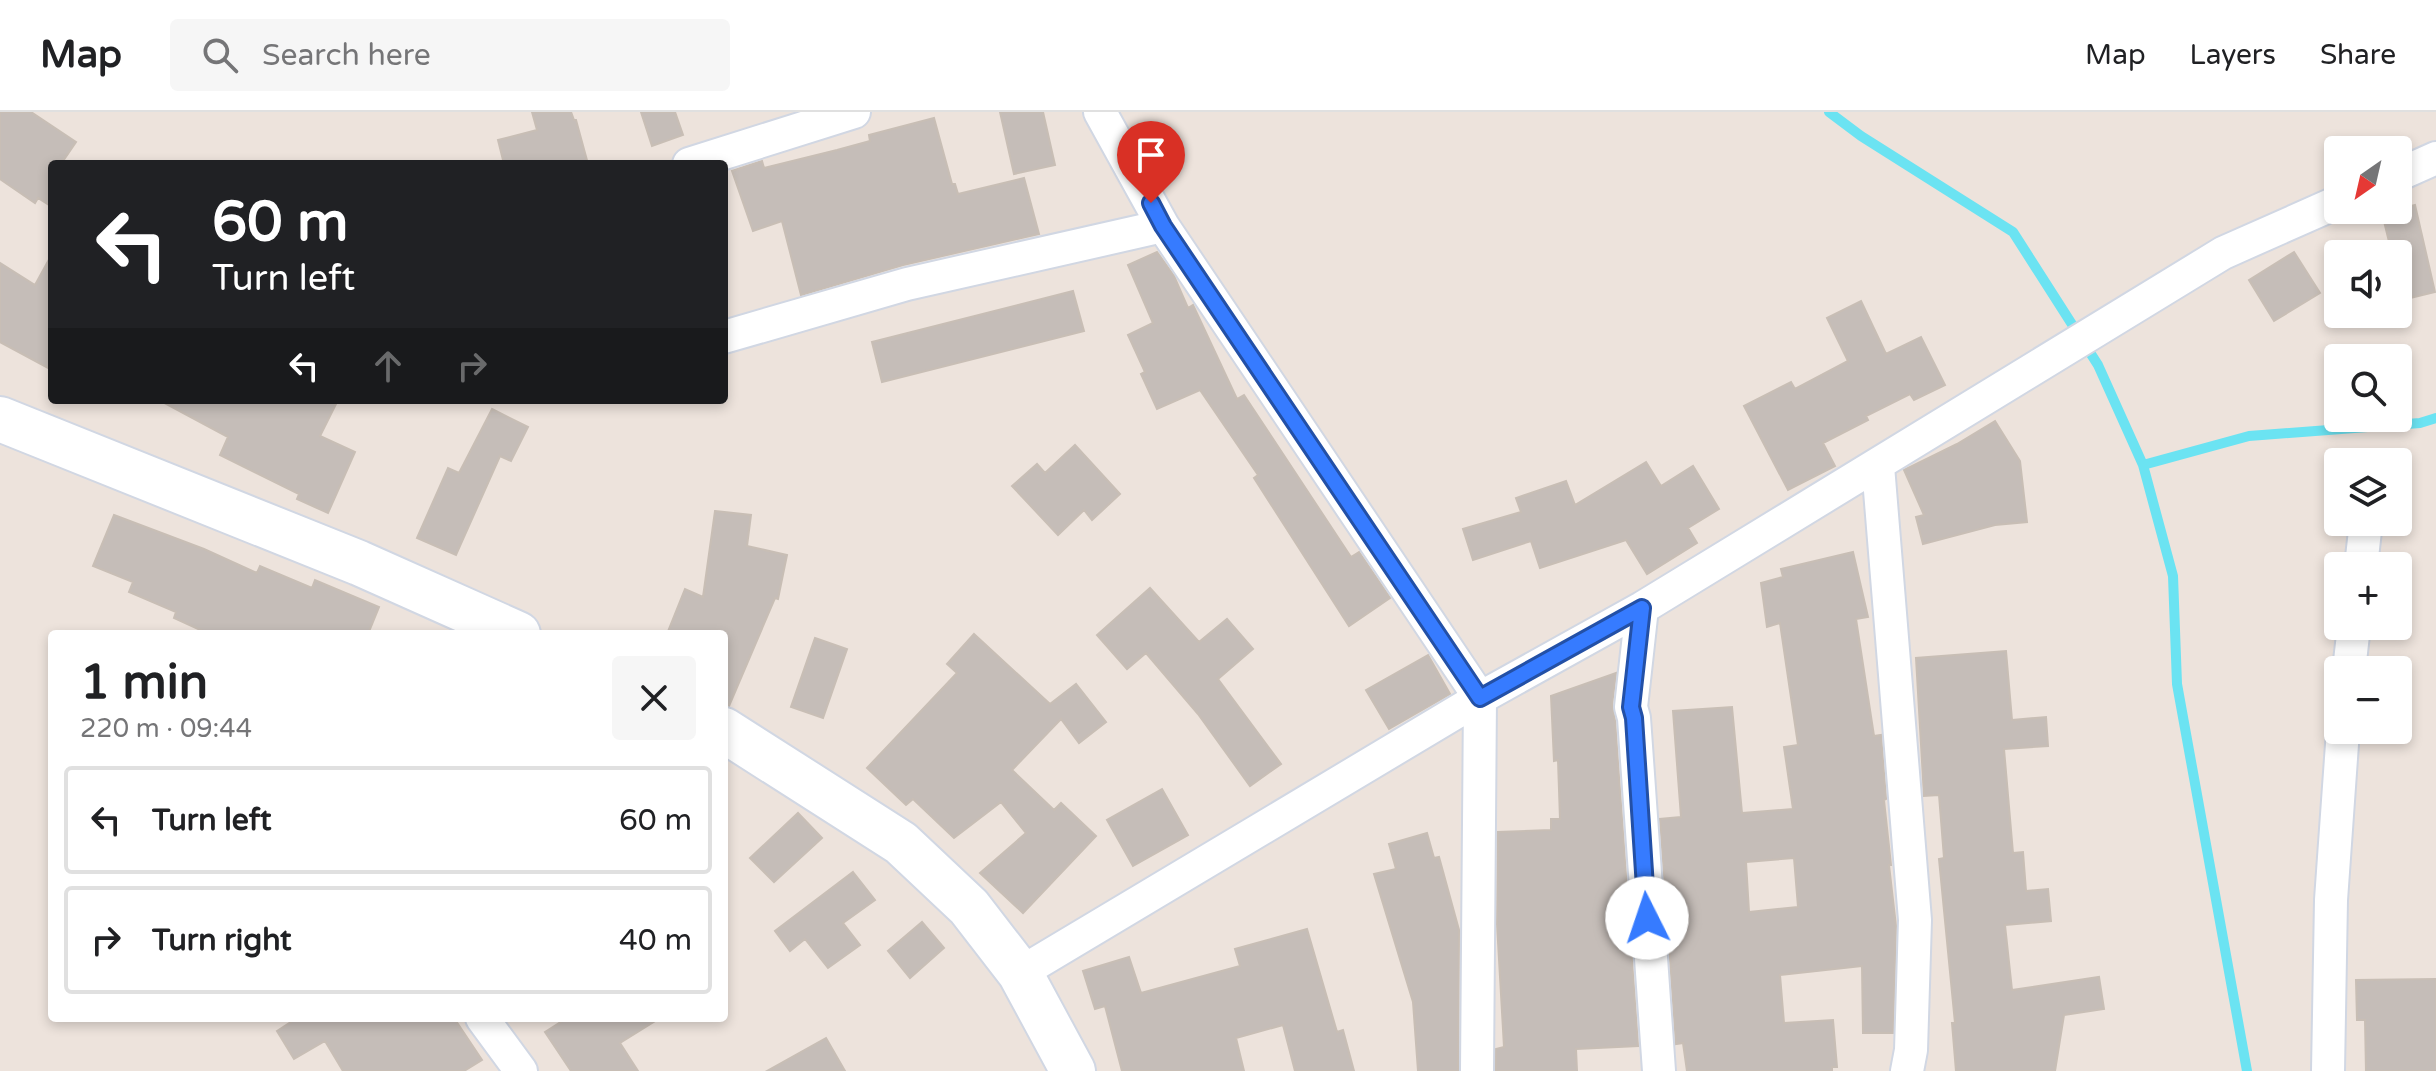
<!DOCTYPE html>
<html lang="en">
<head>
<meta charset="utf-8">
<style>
	body { margin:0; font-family:"Varela Round",sans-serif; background:#f6f6f6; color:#202124; height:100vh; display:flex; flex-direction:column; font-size:30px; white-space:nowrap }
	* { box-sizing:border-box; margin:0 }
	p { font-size:26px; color:#757577 }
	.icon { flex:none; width:44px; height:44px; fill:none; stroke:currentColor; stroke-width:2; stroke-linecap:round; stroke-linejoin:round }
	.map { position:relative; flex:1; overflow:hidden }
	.sheet { position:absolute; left:48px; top:518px; width:680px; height:392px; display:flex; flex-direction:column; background:#fff; border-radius:8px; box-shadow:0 4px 12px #0003 }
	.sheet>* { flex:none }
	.banner { position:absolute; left:48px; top:48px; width:680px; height:244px; border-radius:8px; box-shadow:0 4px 12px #0003; background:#202124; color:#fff; overflow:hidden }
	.needle { width:52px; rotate:214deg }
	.tools { position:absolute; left:2324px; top:24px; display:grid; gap:16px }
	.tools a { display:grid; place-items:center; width:88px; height:88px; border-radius:8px; background:#fff; box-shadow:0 4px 12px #0003; font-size:40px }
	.pin { position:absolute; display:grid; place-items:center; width:68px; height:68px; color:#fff; margin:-82px -34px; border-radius:50% 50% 50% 0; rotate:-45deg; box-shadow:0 0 8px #0007 }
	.pin .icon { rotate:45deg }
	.me { position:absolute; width:88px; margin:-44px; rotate:356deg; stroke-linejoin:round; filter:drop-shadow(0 0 6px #0008) }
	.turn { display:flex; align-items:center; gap:28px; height:168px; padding:0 32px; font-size:36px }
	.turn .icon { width:104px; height:104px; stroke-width:2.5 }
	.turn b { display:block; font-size:56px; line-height:68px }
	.lanes { display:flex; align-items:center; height:76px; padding:0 32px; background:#0003; justify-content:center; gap:40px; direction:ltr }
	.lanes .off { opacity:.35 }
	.round { display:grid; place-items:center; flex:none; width:84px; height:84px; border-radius:8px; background:#f6f6f6 }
	.summary { display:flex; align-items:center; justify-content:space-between; height:136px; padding:0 32px }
	h1 { font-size:48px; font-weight:800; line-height:60px }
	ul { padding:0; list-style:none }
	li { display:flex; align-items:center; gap:24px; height:108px; margin:0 16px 12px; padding:0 16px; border:4px solid #e0e0e0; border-radius:8px }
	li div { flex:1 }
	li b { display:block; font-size:30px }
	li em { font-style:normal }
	header { display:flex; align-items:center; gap:48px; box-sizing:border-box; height:112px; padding:0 40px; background:#fff; border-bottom:2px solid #e0e0e0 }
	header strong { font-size:38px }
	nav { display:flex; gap:44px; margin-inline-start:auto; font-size:28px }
	.search { width:560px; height:72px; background:#f6f6f6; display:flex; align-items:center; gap:20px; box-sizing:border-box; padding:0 28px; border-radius:8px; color:#757577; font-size:30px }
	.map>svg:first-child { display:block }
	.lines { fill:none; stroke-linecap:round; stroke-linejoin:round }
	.stream { stroke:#6be3f2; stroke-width:10 }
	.building { fill:#c5bdb8; stroke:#c8beb5; stroke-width:2; fill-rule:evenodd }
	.minor-casing { stroke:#d1d7e3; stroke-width:36 }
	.secondary-casing { stroke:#d1d7e3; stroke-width:48 }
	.minor { stroke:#fff; stroke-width:32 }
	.secondary { stroke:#fff; stroke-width:44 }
	.route-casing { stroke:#2350a6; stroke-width:20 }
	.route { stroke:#367bff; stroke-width:14 }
</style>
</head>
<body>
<header>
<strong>Map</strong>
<div class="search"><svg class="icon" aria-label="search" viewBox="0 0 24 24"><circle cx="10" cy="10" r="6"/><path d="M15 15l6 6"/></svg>Search here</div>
<nav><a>Map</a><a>Layers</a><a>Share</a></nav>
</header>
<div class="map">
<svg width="2436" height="959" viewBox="0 0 2436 959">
	<rect width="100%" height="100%" fill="#ede3dc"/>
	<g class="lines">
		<path class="stream" d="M 1829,0 L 1861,24 L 2013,120 L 2098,253 L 2143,353 L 2173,464 L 2177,572 L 2247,959
			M 2143,353 L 2249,324 L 2420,311 L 2436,306"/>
	</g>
	<path class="building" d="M 0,0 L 31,0 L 76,30 L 61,52 L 52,52 L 52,95 L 38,86 L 35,91 L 0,67 Z
		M 532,0 L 571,0 L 574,8 L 576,8 L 588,52 L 504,52 L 498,28 L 537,18 Z
		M 641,0 L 675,0 L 683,23 L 652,34 Z
		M 1000,0 L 1043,0 L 1055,53 L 1014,62 Z
		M 934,6 L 952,72 L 955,72 L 958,82 L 1024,66 L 1039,122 L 903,153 L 801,183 L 782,109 L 753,119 L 732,59 L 762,49 L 764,56 L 837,38 L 870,29 L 869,23 Z
		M 2415,93 L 2435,180 L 2398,189 L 2398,142 L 2392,142 L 2382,101 Z
		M 1157,140 L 1174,164 L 1188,196 L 1193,193 L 1237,287 L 1244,283 L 1351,445 L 1359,440 L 1390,486 L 1349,514 L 1254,366 L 1258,363 L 1200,278 L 1157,297 L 1141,262 L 1145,260 L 1128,223 L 1153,211 L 1128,153 Z
		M 2294,140 L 2320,181 L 2274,209 L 2249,168 Z
		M 52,142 L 52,258 L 0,230 L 0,151 L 35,173 Z
		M 1073,179 L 1084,219 L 882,270 L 872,230 Z
		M 1861,189 L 1886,242 L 1921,225 L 1945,273 L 1914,288 L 1910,282 L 1866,304 L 1868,308 L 1823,331 L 1835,354 L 1788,378 L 1744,294 L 1791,270 L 1795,277 L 1848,249 L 1827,206 Z
		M 159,288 L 338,288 L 320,324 L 355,340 L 328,401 L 297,387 L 299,382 L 220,343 L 228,325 Z
		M 492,297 L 528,315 L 511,349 L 500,344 L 456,443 L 417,426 L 448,356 L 459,361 Z
		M 1995,309 L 2020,349 L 2027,410 L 1995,413 L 1923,432 L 1916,405 L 1924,403 L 1904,358 L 1957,332 Z
		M 1075,333 L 1120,382 L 1092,408 L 1084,398 L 1058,423 L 1012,374 L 1037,352 L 1045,361 Z
		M 1646,350 L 1661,374 L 1693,354 L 1719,397 L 1688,416 L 1697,431 L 1647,462 L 1626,428 L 1540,456 L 1531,429 L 1473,448 L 1463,417 L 1521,400 L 1516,386 L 1566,369 L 1575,393 Z
		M 715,399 L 751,403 L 747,434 L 787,443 L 778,487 L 775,486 L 729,594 L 724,593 L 724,522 L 667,522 L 685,477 L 703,485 Z
		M 114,403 L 204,437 L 257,461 L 260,454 L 312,476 L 315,468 L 379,495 L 368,522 L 209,522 L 174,506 L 176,500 L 129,480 L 133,470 L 93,454 Z
		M 1853,440 L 1868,505 L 1856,507 L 1874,624 L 1881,623 L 1886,687 L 1884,688 L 1891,753 L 1889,753 L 1896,814 L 1893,921 L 1863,921 L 1862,854 L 1780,863 L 1784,911 L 1833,908 L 1837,955 L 1832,955 L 1832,959 L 1687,959 L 1683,931 L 1676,932 L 1660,707 L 1681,705 L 1673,599 L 1732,595 L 1742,701 L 1793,697 L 1784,635 L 1798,633 L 1780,511 L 1767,515 L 1761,471 L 1783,465 L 1781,457 ZM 1794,746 L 1798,795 L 1749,800 L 1746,750 Z
		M 1150,476 L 1199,530 L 1227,507 L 1253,537 L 1218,567 L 1281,652 L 1250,674 L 1198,602 L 1146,541 L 1127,557 L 1097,523 Z
		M 974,522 L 1050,592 L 1076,572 L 1106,610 L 1079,631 L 1061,607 L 1012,658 L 1054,698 L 1061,691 L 1096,724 L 1023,801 L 980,761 L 1026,721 L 1001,690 L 954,726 L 913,687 L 906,693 L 867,656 L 957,561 L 947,552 Z
		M 815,526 L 847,537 L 823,606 L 791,595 Z
		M 2006,539 L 2012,608 L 2046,605 L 2048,634 L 2004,637 L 2013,741 L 2023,740 L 2026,779 L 2048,777 L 2051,809 L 2005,813 L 2012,878 L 2099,865 L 2104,897 L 2064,903 L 2055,959 L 1956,959 L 1952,911 L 1955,911 L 1939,747 L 1944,746 L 1939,683 L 1924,684 L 1916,546 Z
		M 1428,543 L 1450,582 L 1389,617 L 1366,578 Z
		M 1616,561 L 1612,593 L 1615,609 L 1638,934 L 1576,937 L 1577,959 L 1496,959 L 1496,937 L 1504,935 L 1497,812 L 1498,720 L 1551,718 L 1551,707 L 1560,707 L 1558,648 L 1554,649 L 1551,584 Z
		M 1162,677 L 1188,723 L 1133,754 L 1107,708 Z
		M 798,701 L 822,726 L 774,770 L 750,746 Z
		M 1427,721 L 1434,746 L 1439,745 L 1459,818 L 1458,959 L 1418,959 L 1413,890 L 1374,762 L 1396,757 L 1389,732 Z
		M 853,760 L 875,788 L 843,811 L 860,833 L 828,856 L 805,827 L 790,839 L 775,819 Z
		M 922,810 L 944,836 L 910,866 L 888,839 Z
		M 1307,817 L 1337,920 L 1343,918 L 1354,959 L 1295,959 L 1283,913 L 1236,926 L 1244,959 L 1122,959 L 1105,894 L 1095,897 L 1083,859 L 1129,845 L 1141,881 L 1240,854 L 1235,837 Z
		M 2436,867 L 2436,959 L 2366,959 L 2365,908 L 2357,908 L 2356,868 Z
		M 297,906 L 454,906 L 482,948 L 464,959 L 343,959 L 325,929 L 294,947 L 277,919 Z
		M 567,906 L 660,906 L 620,931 L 638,959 L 571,959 L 545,920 Z
		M 826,926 L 845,959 L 767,959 Z"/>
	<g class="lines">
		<g class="minor-casing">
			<path id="minor" d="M 1100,0 L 1163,114 L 1480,586 L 1477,959
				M 689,52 L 854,0
				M 2398,63 L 2436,46
				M 724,225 L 907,172 L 1163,114
				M 1878,354 L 1915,808 L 1911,938 L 1907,959
				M 2361,454 L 2366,410
				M 1642,496 L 1631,595 L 1634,606 L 1659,959
				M 2349,558 L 2354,514
				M 1020,861 L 1480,586 L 1642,496 L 2223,141 L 2338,90
				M 482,906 L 521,959
				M 2328,959 L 2331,788 L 2343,618"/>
		</g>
		<g class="secondary-casing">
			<path id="secondary" d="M 0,307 L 359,451 L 518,522
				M 724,618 L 901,731 L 969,795 L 1020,861 L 1073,959"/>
		</g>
		<use href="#minor" class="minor"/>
		<use href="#secondary" class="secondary"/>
	</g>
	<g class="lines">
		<g class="route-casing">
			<path id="route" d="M 1151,91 L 1163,114 L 1480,586 L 1642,496 L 1631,595 L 1634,606 L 1647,806"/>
		</g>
		<use href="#route" class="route"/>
	</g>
</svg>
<div class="tools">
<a><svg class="needle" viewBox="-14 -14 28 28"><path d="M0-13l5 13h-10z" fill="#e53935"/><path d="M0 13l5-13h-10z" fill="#757577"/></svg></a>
<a><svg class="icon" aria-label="sound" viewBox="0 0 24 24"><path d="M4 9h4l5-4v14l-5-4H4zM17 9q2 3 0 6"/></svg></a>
<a><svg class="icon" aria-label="search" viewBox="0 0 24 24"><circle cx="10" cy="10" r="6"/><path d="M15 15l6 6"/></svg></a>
<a><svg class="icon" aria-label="layers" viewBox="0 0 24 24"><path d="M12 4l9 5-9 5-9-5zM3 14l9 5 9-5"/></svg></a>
<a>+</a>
<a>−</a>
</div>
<div class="pin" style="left:1151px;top:91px;background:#d93025"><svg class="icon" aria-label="arrive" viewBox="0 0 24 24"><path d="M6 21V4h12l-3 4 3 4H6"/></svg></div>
<svg class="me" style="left:1647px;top:806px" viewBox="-20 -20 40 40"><circle r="19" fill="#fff"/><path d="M0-13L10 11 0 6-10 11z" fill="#367bff"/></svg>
<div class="banner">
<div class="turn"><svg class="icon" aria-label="left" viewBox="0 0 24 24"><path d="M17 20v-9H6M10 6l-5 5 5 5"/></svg><div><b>60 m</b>Turn left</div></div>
<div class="lanes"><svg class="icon" aria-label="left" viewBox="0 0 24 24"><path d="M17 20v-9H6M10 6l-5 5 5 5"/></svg><svg class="icon off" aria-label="ahead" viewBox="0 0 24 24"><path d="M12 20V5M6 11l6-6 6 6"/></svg><svg class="icon off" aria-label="right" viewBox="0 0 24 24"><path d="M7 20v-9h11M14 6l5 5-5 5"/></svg></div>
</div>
<section class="sheet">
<div class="summary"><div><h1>1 min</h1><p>220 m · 09:44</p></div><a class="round"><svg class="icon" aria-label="close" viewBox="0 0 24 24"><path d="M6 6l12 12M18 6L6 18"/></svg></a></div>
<ul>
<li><svg class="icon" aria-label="left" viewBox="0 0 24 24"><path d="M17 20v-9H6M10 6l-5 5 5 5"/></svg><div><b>Turn left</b></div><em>60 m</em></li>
<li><svg class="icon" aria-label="right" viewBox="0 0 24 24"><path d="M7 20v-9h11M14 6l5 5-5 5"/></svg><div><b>Turn right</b></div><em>40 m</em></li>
</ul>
</section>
</div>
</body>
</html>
